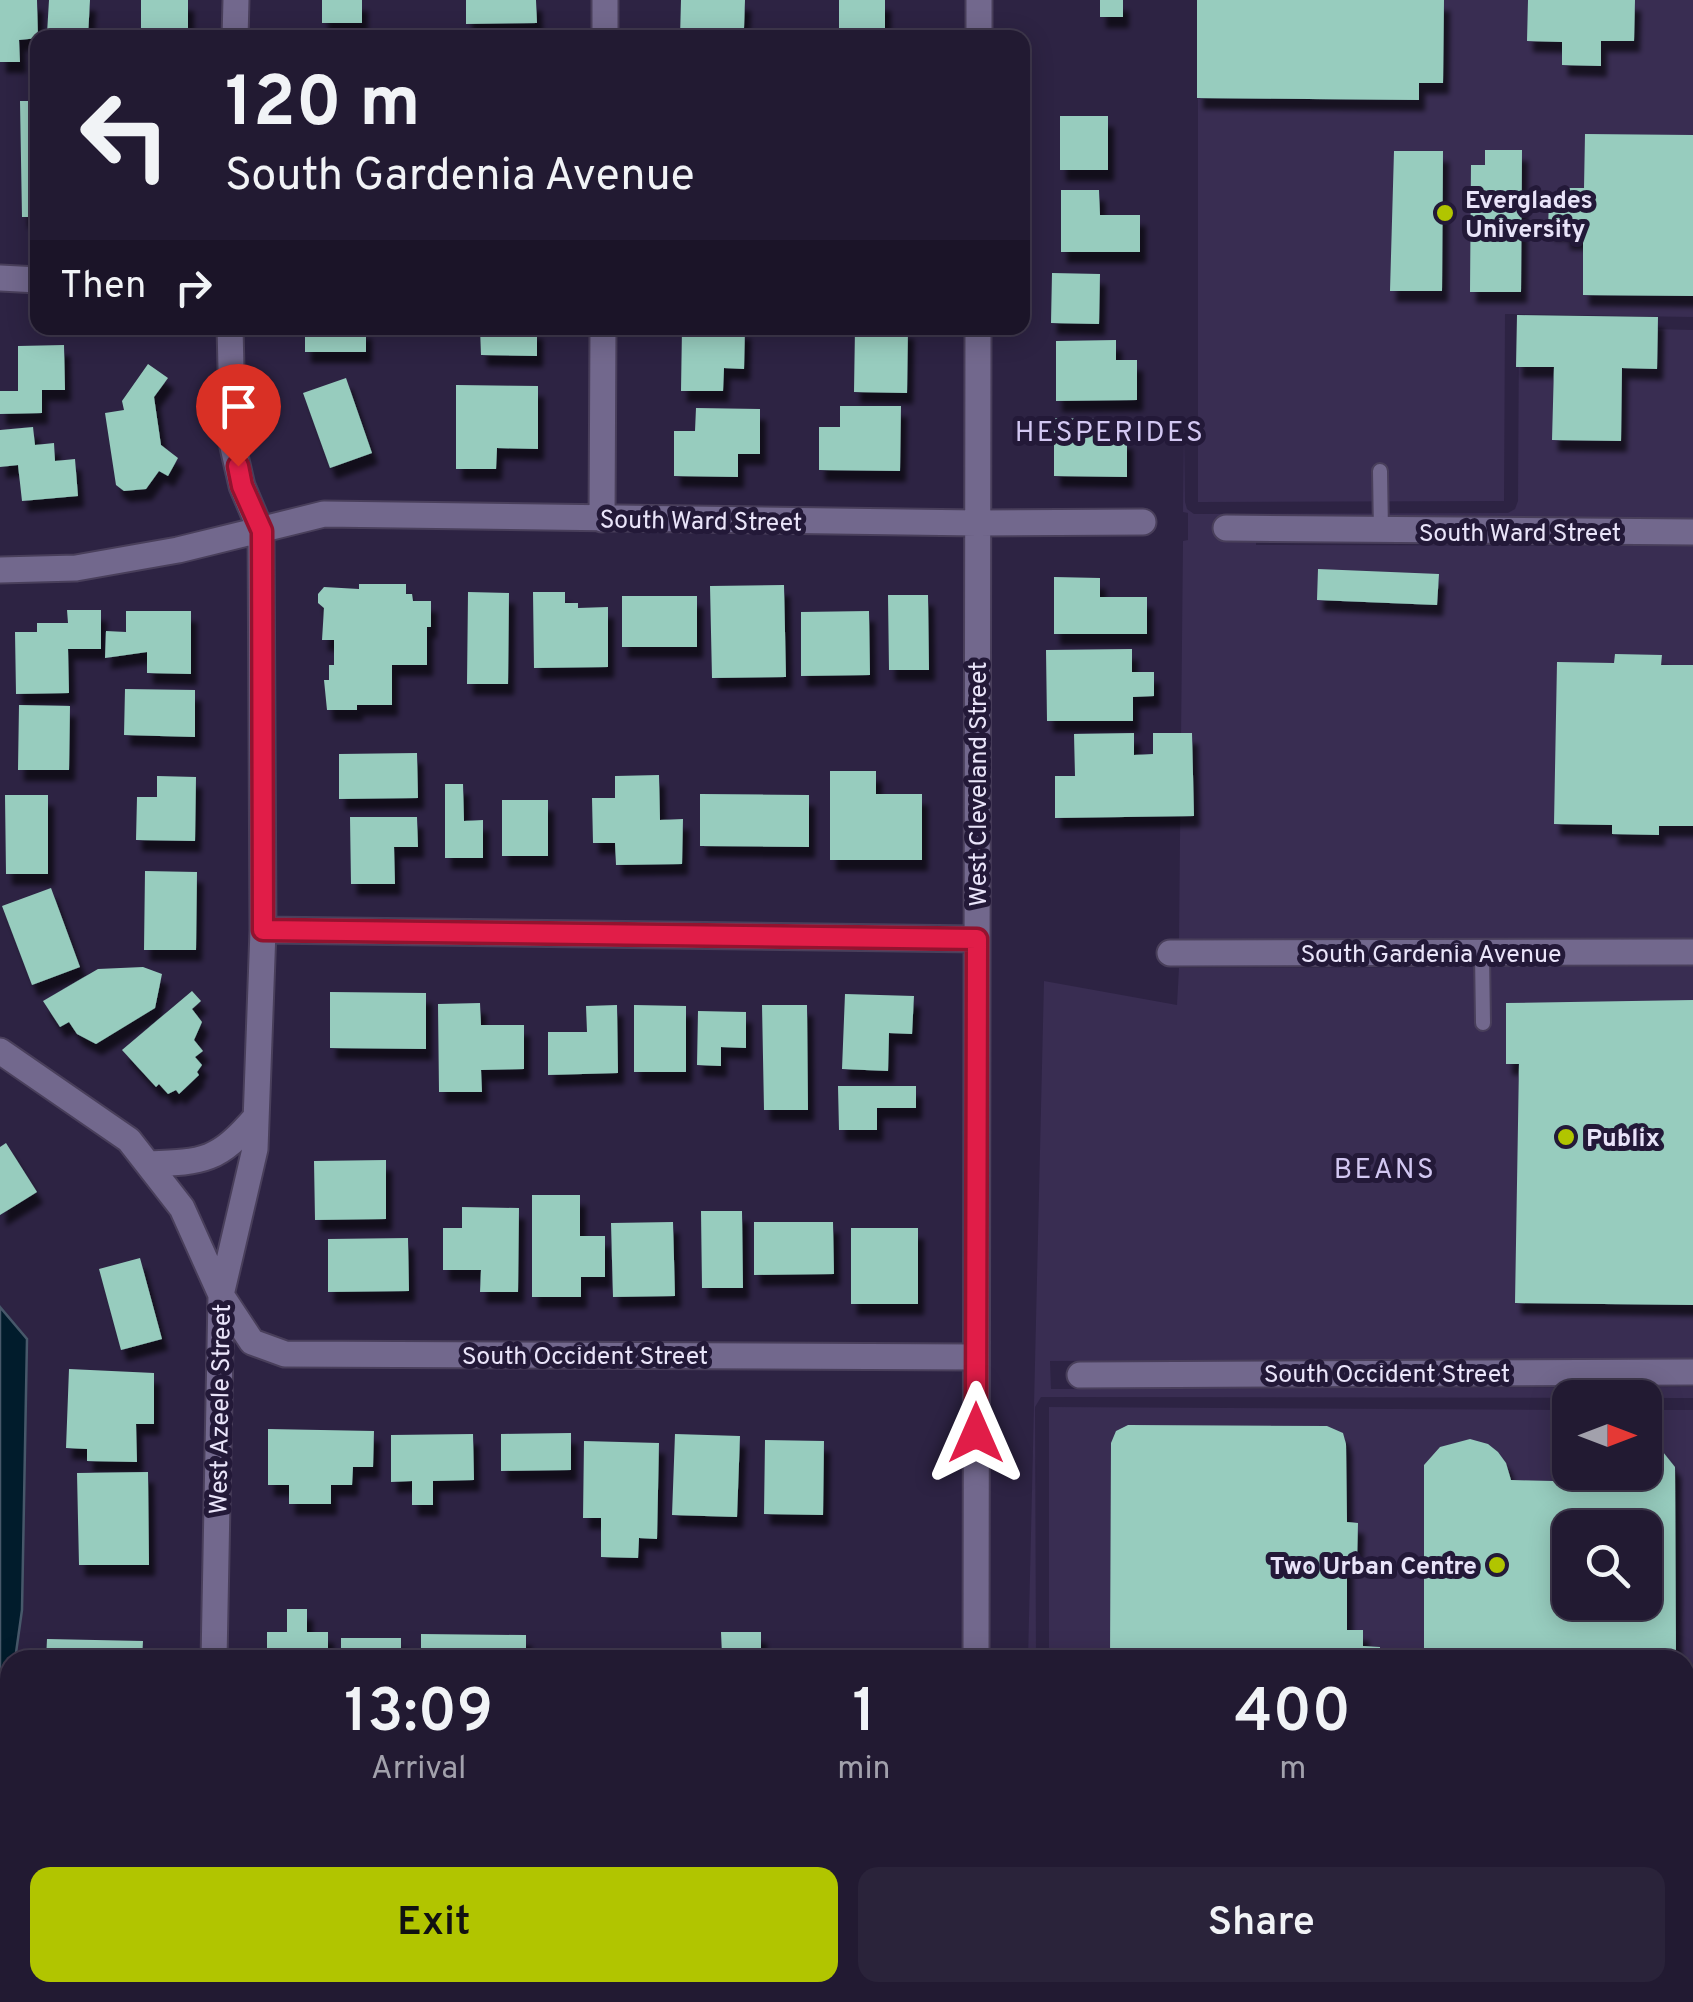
<!DOCTYPE html>
<html lang="en">
<head>
<meta charset="utf-8">
<style>
	body { margin:0; font-family:Overpass,sans-serif; background:#2a233a; color:#f1f3f6; height:100vh; display:flex; flex-direction:column; font-size:38px; white-space:nowrap }
	* { box-sizing:border-box; margin:0 }
	p { font-size:32px; color:#a2a1ac }
	.icon { flex:none; width:55px; height:55px; fill:none; stroke:currentColor; stroke-width:2; stroke-linecap:round; stroke-linejoin:round }
	.map { position:relative; flex:1; overflow:hidden }
	.details { position:absolute; left:0px; top:1650px; width:1695px; height:352px; display:flex; flex-direction:column; background:#221a32; border-radius:30px 30px 0 0; box-shadow:0 5px 25px #0003,0 0 0 2px #3f384d }
	.details>* { flex:none }
	.banner { position:absolute; left:30px; top:30px; width:1000px; height:305px; border-radius:20px; box-shadow:0 5px 25px #0003,0 0 0 2px #3f384d; background:#221a32; color:#f1f3f6; overflow:hidden }
	.needle { width:65px; rotate:90deg }
	.fabs { position:absolute; left:1552px; top:1380px; display:grid; gap:20px }
	.fabs a { display:grid; place-items:center; width:110px; height:110px; border-radius:20px; background:#221a32; box-shadow:0 5px 25px #0003,0 0 0 2px #3f384d; font-size:50px }
	.pin { position:absolute; display:grid; place-items:center; width:85px; height:85px; color:#fff; margin:-102px -42px; border-radius:50% 50% 50% 0; rotate:-45deg; box-shadow:0 0 10px #0007 }
	.pin .icon { rotate:45deg }
	.me { position:absolute; width:110px; margin:-55px; rotate:0deg; stroke-linejoin:round; filter:drop-shadow(0 0 8px #0008) }
	.turn { display:flex; align-items:center; gap:35px; height:210px; padding:0 30px; font-size:45px }
	.turn .icon { width:130px; height:130px; stroke-width:2.5 }
	.turn b { display:block; font-size:70px; line-height:85px }
	.then { display:flex; align-items:center; height:95px; padding:0 30px; background:#0003; gap:20px; font-size:38px }
	.eta { display:flex; justify-content:space-evenly; align-items:center; height:170px; text-align:center }
	.eta b { font-size:60px; font-weight:600; line-height:70px }
	.action { display:flex; gap:20px; margin-top:auto; padding:20px 30px }
	.action a { flex:1; height:115px; border-radius:20px; background:#b1c500; color:#111; font-size:40px; font-weight:600; line-height:115px; text-align:center }
	.action a+a { background:#2a233a; color:#f1f3f6 }
	.map>svg:first-child { display:block }
	.built { fill:#392d52; fill-rule:evenodd }
	.water { fill:#011c2c; stroke:#47586a; stroke-width:2.5 }
	.building { fill:#97ccbe; fill-rule:evenodd; filter:url(#shadow) }
	.lines { fill:none; stroke-linecap:round; stroke-linejoin:round }
	.service-casing { stroke:#493f5b; stroke-width:18 }
	.minor-casing { stroke:#493f5b; stroke-width:29 }
	.service { stroke:#72688d; stroke-width:14 }
	.minor { stroke:#72688d; stroke-width:25 }
	.route-casing { stroke:#92132f; stroke-width:25 }
	.route { stroke:#e11d48; stroke-width:18 }
	.poi-dot { fill:#b1c500; stroke:#231938; stroke-width:4 }
	.labels { text-anchor:middle; stroke-width:10; stroke-linejoin:round; paint-order:stroke }
	.poi-label { font-size:25px; font-weight:bold; fill:#e9e4f9; stroke:#231938; text-anchor:start }
	.street-label { font-size:25px; fill:#e9e4f9; stroke:#231938 }
	.neighbourhood-label { font-size:28px; letter-spacing:2.5px; fill:#d2c7f1; stroke:#231938 }
</style>
</head>
<body>
<div class="map">
<svg width="1693" height="2002" viewBox="0 0 1693 2002">
	<defs>
		<filter id="shadow"><feDropShadow dx="6" dy="11" stdDeviation="2.5" flood-color="#0009"/></filter>
	</defs>
	<rect width="100%" height="100%" fill="#2d2343"/>
	<path class="built" d="M 1198,0 L 1693,0 L 1693,317 L 1505,314 L 1504,501 L 1198,502 Z
		M 1519,326 L 1693,330 L 1693,518 L 1257,517 L 1256,545 L 1693,546 L 1693,938 L 1179,939 L 1183,541 L 1188,540 L 1188,513 L 1183,512 L 1184,431 L 1185,502 L 1187,509 L 1194,514 L 1508,513 L 1515,509 L 1518,501 Z
		M 1693,966 L 1693,1358 L 1050,1361 L 1051,1389 L 1693,1387 L 1693,1398 L 1041,1397 L 1035,1407 L 1036,1660 L 1028,1660 L 1044,981 L 1177,1005 L 1179,968 Z
		M 1049,1407 L 1570,1410 L 1570,1472 L 1645,1472 L 1645,1410 L 1693,1410 L 1693,2002 L 1050,2002 L 1050,1992 L 1685,1992 L 1685,1660 L 1049,1660 ZM 1570,1528 L 1645,1528 L 1645,1602 L 1570,1602 Z"/>
	<path class="water" d="M 0,1307 L 27,1339 L 22,1610 L 15,1660 L 10,1660 L 10,1692 L 0,1702 Z"/>
	<path class="building" d="M 0,0 L 37,0 L 38,38 L 19,40 L 20,62 L 0,62 Z
		M 49,0 L 90,0 L 88,36 L 47,34 Z
		M 141,0 L 188,0 L 188,38 L 141,38 Z
		M 322,0 L 362,0 L 362,23 L 322,23 Z
		M 466,0 L 536,0 L 537,23 L 466,24 Z
		M 681,0 L 745,0 L 744,28 L 723,28 L 723,38 L 680,38 Z
		M 839,0 L 885,0 L 885,38 L 839,38 Z
		M 1100,0 L 1123,0 L 1123,17 L 1100,17 Z
		M 1197,0 L 1444,0 L 1443,83 L 1419,83 L 1419,100 L 1197,98 Z
		M 1528,0 L 1635,0 L 1634,41 L 1601,41 L 1601,66 L 1562,65 L 1562,42 L 1527,41 Z
		M 20,101 L 38,101 L 38,217 L 22,217 Z
		M 1060,116 L 1108,116 L 1108,170 L 1060,170 Z
		M 1585,134 L 1693,135 L 1693,296 L 1583,295 L 1583,239 L 1564,239 L 1564,230 L 1548,230 L 1549,199 L 1559,199 L 1559,188 L 1584,188 Z
		M 1485,150 L 1522,150 L 1521,292 L 1470,292 L 1471,165 L 1485,165 Z
		M 1394,151 L 1443,151 L 1442,291 L 1390,291 Z
		M 1061,190 L 1099,190 L 1100,215 L 1140,215 L 1140,252 L 1061,252 Z
		M 1052,273 L 1100,274 L 1099,324 L 1051,323 Z
		M 1517,315 L 1658,317 L 1657,369 L 1622,368 L 1621,441 L 1552,440 L 1554,367 L 1516,367 Z
		M 305,328 L 366,328 L 366,352 L 305,352 Z
		M 480,328 L 537,328 L 537,356 L 481,355 Z
		M 682,328 L 745,328 L 744,369 L 724,368 L 723,391 L 681,391 Z
		M 855,328 L 908,328 L 907,393 L 854,392 Z
		M 1116,340 L 1116,360 L 1137,360 L 1137,400 L 1056,401 L 1056,341 Z
		M 64,345 L 65,390 L 42,390 L 42,413 L 0,414 L 0,391 L 18,391 L 18,346 Z
		M 148,364 L 168,378 L 154,397 L 161,445 L 178,458 L 168,476 L 159,471 L 146,489 L 124,491 L 116,485 L 105,413 L 124,410 L 122,401 Z
		M 346,378 L 372,453 L 330,468 L 303,393 Z
		M 456,385 L 538,386 L 538,449 L 497,448 L 496,469 L 456,469 Z
		M 840,406 L 901,406 L 900,471 L 819,470 L 819,427 L 840,427 Z
		M 696,408 L 760,409 L 760,454 L 738,454 L 738,477 L 674,476 L 674,431 L 695,431 Z
		M 1054,418 L 1103,419 L 1103,438 L 1127,438 L 1127,477 L 1054,476 Z
		M 33,427 L 35,445 L 54,443 L 55,461 L 75,459 L 78,496 L 22,501 L 18,465 L 0,467 L 0,430 Z
		M 1318,569 L 1439,574 L 1437,605 L 1317,600 Z
		M 1054,577 L 1100,578 L 1100,597 L 1147,597 L 1147,634 L 1054,634 Z
		M 359,584 L 406,584 L 406,594 L 412,594 L 413,601 L 431,601 L 431,627 L 427,627 L 427,665 L 392,665 L 392,705 L 357,705 L 357,710 L 327,710 L 324,680 L 329,680 L 329,665 L 334,665 L 334,640 L 322,640 L 324,608 L 318,603 L 318,594 L 324,587 L 359,589 Z
		M 784,585 L 786,677 L 712,678 L 710,586 Z
		M 468,592 L 509,593 L 508,684 L 467,684 Z
		M 533,592 L 565,592 L 565,603 L 578,603 L 578,608 L 608,607 L 608,667 L 534,668 Z
		M 888,595 L 928,595 L 929,670 L 889,670 Z
		M 622,596 L 697,596 L 697,647 L 622,647 Z
		M 67,610 L 101,610 L 101,649 L 68,649 L 69,693 L 16,694 L 15,632 L 37,632 L 37,623 L 68,623 Z
		M 126,611 L 191,611 L 191,674 L 147,673 L 147,652 L 105,658 L 106,631 L 126,632 Z
		M 869,611 L 870,675 L 801,676 L 801,612 Z
		M 1132,649 L 1132,672 L 1154,672 L 1154,696 L 1133,697 L 1133,721 L 1047,721 L 1046,650 Z
		M 1615,654 L 1662,655 L 1661,665 L 1693,665 L 1693,826 L 1659,826 L 1659,835 L 1612,834 L 1612,825 L 1554,824 L 1557,662 L 1614,663 Z
		M 125,689 L 195,690 L 195,737 L 124,735 Z
		M 19,705 L 70,706 L 69,770 L 18,770 Z
		M 1134,733 L 1134,755 L 1153,754 L 1153,733 L 1192,733 L 1194,816 L 1055,818 L 1055,776 L 1075,776 L 1074,734 Z
		M 417,753 L 418,798 L 339,799 L 339,754 Z
		M 830,771 L 876,771 L 876,794 L 922,794 L 922,860 L 830,860 Z
		M 659,775 L 660,820 L 683,819 L 682,864 L 616,865 L 615,843 L 593,843 L 592,798 L 615,798 L 615,776 Z
		M 157,776 L 196,777 L 195,841 L 136,840 L 137,797 L 157,797 Z
		M 445,784 L 463,784 L 464,821 L 483,820 L 483,858 L 445,858 Z
		M 700,794 L 809,795 L 809,847 L 700,846 Z
		M 5,795 L 48,795 L 48,874 L 6,874 Z
		M 502,800 L 548,800 L 548,856 L 502,856 Z
		M 350,817 L 417,817 L 418,847 L 394,847 L 395,884 L 351,884 Z
		M 145,871 L 197,872 L 196,950 L 144,950 Z
		M 51,888 L 80,967 L 32,985 L 2,906 Z
		M 143,967 L 162,974 L 155,1008 L 96,1044 L 77,1034 L 69,1022 L 60,1027 L 43,1001 L 98,969 Z
		M 192,991 L 201,1001 L 192,1009 L 202,1022 L 194,1040 L 203,1051 L 195,1057 L 202,1065 L 197,1072 L 199,1075 L 179,1094 L 176,1090 L 168,1094 L 159,1084 L 156,1087 L 122,1050 Z
		M 330,992 L 426,993 L 426,1049 L 330,1048 Z
		M 845,994 L 914,996 L 912,1034 L 889,1033 L 888,1071 L 842,1069 Z
		M 1693,1000 L 1693,1305 L 1515,1303 L 1519,1064 L 1506,1064 L 1506,1003 Z
		M 480,1003 L 481,1025 L 524,1025 L 524,1069 L 481,1070 L 482,1092 L 439,1092 L 438,1004 Z
		M 617,1005 L 618,1073 L 548,1075 L 548,1032 L 587,1032 L 586,1006 Z
		M 634,1005 L 686,1006 L 686,1072 L 634,1072 Z
		M 762,1005 L 807,1005 L 808,1110 L 764,1110 Z
		M 698,1011 L 746,1012 L 746,1048 L 721,1047 L 721,1066 L 697,1065 Z
		M 838,1086 L 916,1086 L 916,1108 L 877,1108 L 877,1130 L 839,1130 Z
		M 6,1143 L 37,1192 L 0,1215 L 0,1147 Z
		M 386,1160 L 386,1219 L 315,1220 L 314,1161 Z
		M 532,1195 L 580,1195 L 580,1236 L 605,1236 L 605,1277 L 581,1277 L 581,1297 L 532,1297 Z
		M 462,1207 L 519,1208 L 518,1292 L 480,1292 L 481,1270 L 443,1270 L 443,1228 L 462,1228 Z
		M 701,1211 L 742,1211 L 743,1288 L 702,1288 Z
		M 673,1222 L 675,1296 L 613,1297 L 611,1223 Z
		M 754,1222 L 833,1222 L 834,1274 L 754,1275 Z
		M 851,1228 L 918,1228 L 918,1304 L 851,1304 Z
		M 408,1238 L 409,1291 L 328,1292 L 328,1239 Z
		M 140,1258 L 162,1339 L 121,1350 L 99,1269 Z
		M 69,1369 L 154,1373 L 154,1424 L 136,1424 L 137,1462 L 87,1461 L 87,1449 L 66,1448 Z
		M 1128,1425 L 1327,1426 L 1343,1433 L 1346,1444 L 1347,1522 L 1358,1523 L 1357,1562 L 1347,1563 L 1347,1630 L 1363,1630 L 1363,1646 L 1380,1647 L 1380,1660 L 1110,1660 L 1111,1443 L 1116,1431 Z
		M 268,1429 L 374,1431 L 373,1467 L 353,1467 L 352,1485 L 331,1485 L 331,1504 L 289,1504 L 289,1485 L 268,1485 Z
		M 571,1433 L 571,1470 L 501,1471 L 501,1434 Z
		M 473,1434 L 474,1480 L 433,1481 L 433,1505 L 412,1505 L 412,1481 L 391,1482 L 391,1435 Z
		M 675,1434 L 740,1436 L 737,1517 L 672,1515 Z
		M 1470,1439 L 1488,1444 L 1498,1452 L 1506,1463 L 1511,1480 L 1596,1482 L 1597,1472 L 1645,1472 L 1645,1440 L 1659,1447 L 1675,1467 L 1676,1654 L 1672,1660 L 1430,1660 L 1424,1648 L 1424,1465 L 1440,1447 ZM 1570,1528 L 1645,1528 L 1645,1602 L 1570,1602 Z
		M 765,1440 L 824,1441 L 823,1515 L 764,1514 Z
		M 584,1441 L 659,1443 L 657,1539 L 639,1538 L 638,1558 L 601,1557 L 601,1518 L 583,1518 Z
		M 148,1472 L 149,1565 L 79,1565 L 77,1473 Z
		M 287,1609 L 307,1609 L 307,1632 L 328,1632 L 328,1660 L 267,1660 L 267,1632 L 287,1632 Z
		M 721,1632 L 761,1632 L 761,1660 L 682,1660 L 682,1656 L 722,1655 Z
		M 421,1634 L 526,1635 L 526,1660 L 421,1660 Z
		M 341,1638 L 401,1638 L 401,1660 L 341,1660 Z
		M 47,1639 L 143,1641 L 142,1660 L 46,1660 Z
		M 802,1650 L 843,1650 L 843,1660 L 802,1660 Z
		M 1685,1731 L 1693,1731 L 1693,1809 L 1685,1809 Z
		M 1108,1992 L 1354,1992 L 1354,2002 L 1108,2002 Z
		M 1424,1992 L 1675,1992 L 1675,2002 L 1424,2002 Z"/>
	<g class="lines">
		<g class="service-casing">
			<path id="service" d="M 1380,471 L 1381,532
				M 1482,953 L 1483,1023"/>
		</g>
		<g class="minor-casing">
			<path id="minor" d="M 235,38 L 236,0
				M 605,38 L 605,0
				M 979,38 L 979,0
				M 0,278 L 38,280
				M 602,519 L 603,328
				M 1226,528 L 1693,532
				M 0,570 L 76,568 L 178,550 L 324,514 L 977,523 L 1143,522
				M 263,930 L 977,939
				M 1170,953 L 1693,952
				M 0,1051 L 129,1140 L 182,1208 L 221,1295 L 252,1342 L 285,1354 L 975,1357
				M 148,1164 C 205,1162 218,1161 256,1117
				M 1080,1375 L 1693,1372
				M 214,1660 L 221,1295 L 255,1149 L 263,930 L 261,531 L 242,486 L 233,447 L 230,328
				M 976,1660 L 978,328
				M 0,1742 L 10,1744
				M 976,1992 L 976,2002
				M 211,2002 L 211,1992"/>
		</g>
		<use href="#service" class="service"/>
		<use href="#minor" class="minor"/>
	</g>
	<g class="lines">
		<g class="route-casing">
			<path id="route" d="M 238,466 L 242,486 L 262,531 L 263,930 L 977,939 L 976,1433"/>
		</g>
		<use href="#route" class="route"/>
	</g>
	<g class="poi-dot">
		<circle cx="1445" cy="213" r="10"/>
		<circle cx="1566" cy="1137" r="10"/>
		<circle cx="1497" cy="1565" r="10"/>
	</g>
	<g class="labels">
		<g class="poi-label">
			<text x="1465" y="208">Everglades<tspan x="1465" dy="29">University</tspan></text>
			<text x="1586" y="1146">Publix</text>
			<text x="1477" y="1574" text-anchor="end">Two Urban Centre</text>
		</g>
		<g class="street-label">
			<text transform="translate(701 520) rotate(1)" y="9">South Ward Street</text>
			<text x="1520" y="541">South Ward Street</text>
			<text transform="translate(977 784) rotate(-90)" y="9">West Cleveland Street</text>
			<text x="1431" y="962">South Gardenia Avenue</text>
			<text x="585" y="1364">South Occident Street</text>
			<text x="1387" y="1382">South Occident Street</text>
			<text transform="translate(219 1409) rotate(-89)" y="9">West Azeele Street</text>
		</g>
		<g class="neighbourhood-label">
			<text x="1110" y="441">HESPERIDES</text>
			<text x="1385" y="1178">BEANS</text>
		</g>
	</g>
</svg>
<div class="fabs">
<a><svg class="needle" viewBox="-14 -14 28 28"><path d="M0-13l5 13h-10z" fill="#e53935"/><path d="M0 13l5-13h-10z" fill="#a2a1ac"/></svg></a>
<a><svg class="icon" aria-label="search" viewBox="0 0 24 24"><circle cx="10" cy="10" r="6"/><path d="M15 15l6 6"/></svg></a>
</div>
<div class="pin" style="left:238px;top:466px;background:#d93025"><svg class="icon" aria-label="arrive" viewBox="0 0 24 24"><path d="M6 21V4h12l-3 4 3 4H6"/></svg></div>
<svg class="me" style="left:976px;top:1433px" viewBox="-20 -20 40 40"><path d="M0-17L14 15 0 8-14 15z" fill="#e11d48" stroke="#fff" stroke-width="4"/></svg>
<div class="banner">
<div class="turn"><svg class="icon" aria-label="left" viewBox="0 0 24 24"><path d="M17 20v-9H6M10 6l-5 5 5 5"/></svg><div><b>120 m</b>South Gardenia Avenue</div></div>
<div class="then">Then<svg class="icon" aria-label="right" viewBox="0 0 24 24"><path d="M7 20v-9h11M14 6l5 5-5 5"/></svg></div>
</div>
<section class="details">
<div class="eta">
<div><b>13:09</b><p>Arrival</p></div>
<div><b>1</b><p>min</p></div>
<div><b>400</b><p>m</p></div>
</div>
<div class="action"><a>Exit</a><a>Share</a></div>
</section>
</div>
</body>
</html>
